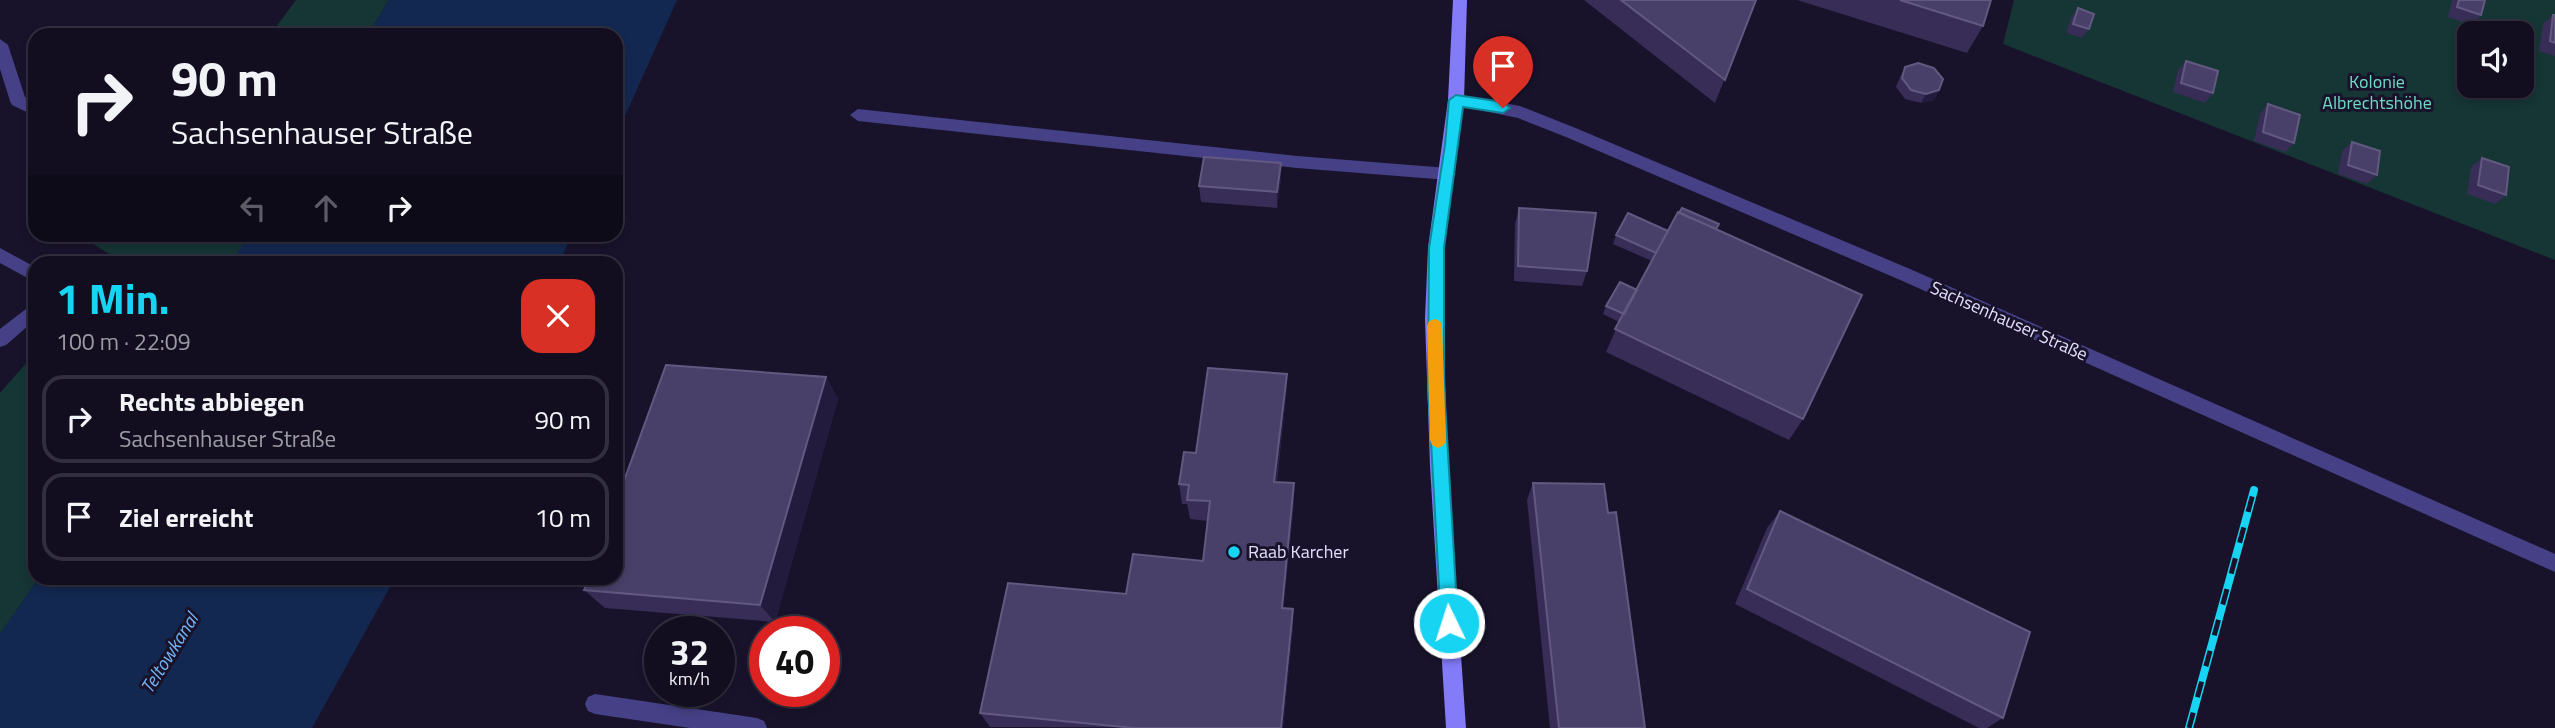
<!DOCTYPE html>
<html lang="de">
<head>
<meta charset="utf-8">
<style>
	body { margin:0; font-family:"Titillium Web",sans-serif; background:#1b1729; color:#f1f3f6; height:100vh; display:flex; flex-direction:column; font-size:26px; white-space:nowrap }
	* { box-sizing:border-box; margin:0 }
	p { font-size:23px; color:#9c9ca5 }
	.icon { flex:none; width:38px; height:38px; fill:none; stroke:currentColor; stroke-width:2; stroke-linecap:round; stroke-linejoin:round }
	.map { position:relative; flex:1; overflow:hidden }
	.side { position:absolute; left:28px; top:256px; width:595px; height:329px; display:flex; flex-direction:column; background:#120e20; border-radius:21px; box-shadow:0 4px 10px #0003,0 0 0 2px #312e3e }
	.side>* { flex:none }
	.top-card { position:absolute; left:28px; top:28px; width:595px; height:214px; border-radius:21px; box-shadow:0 4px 10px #0003,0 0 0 2px #312e3e; background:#120e20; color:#f1f3f6; overflow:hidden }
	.buttons { position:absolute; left:2457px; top:21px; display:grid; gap:14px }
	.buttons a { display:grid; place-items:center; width:77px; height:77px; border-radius:14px; background:#120e20; box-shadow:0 4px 10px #0003,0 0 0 2px #312e3e; font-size:35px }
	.speed { position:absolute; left:644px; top:616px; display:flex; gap:14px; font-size:35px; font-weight:700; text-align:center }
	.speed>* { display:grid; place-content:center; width:91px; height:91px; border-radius:50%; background:#120e20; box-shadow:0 4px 10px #0003,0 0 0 2px #312e3e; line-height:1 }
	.speed small { font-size:18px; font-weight:400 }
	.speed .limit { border:10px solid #d22; background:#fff; color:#111 }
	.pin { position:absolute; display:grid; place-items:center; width:60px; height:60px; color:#fff; margin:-72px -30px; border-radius:50% 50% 50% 0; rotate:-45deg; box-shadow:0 0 7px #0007 }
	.pin .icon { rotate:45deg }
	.me { position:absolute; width:77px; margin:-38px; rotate:356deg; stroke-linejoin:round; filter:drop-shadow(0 0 5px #0008) }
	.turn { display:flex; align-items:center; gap:24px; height:147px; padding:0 28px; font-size:32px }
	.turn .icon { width:91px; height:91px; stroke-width:2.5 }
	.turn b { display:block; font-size:49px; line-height:60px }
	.lanes { display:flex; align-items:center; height:66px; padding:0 28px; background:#0003; justify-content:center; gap:35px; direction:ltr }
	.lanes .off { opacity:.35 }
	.round { display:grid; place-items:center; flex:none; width:74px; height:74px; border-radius:21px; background:#1b1729 }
	.overview { display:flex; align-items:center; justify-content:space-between; height:119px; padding:0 28px }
	h1 { font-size:42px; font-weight:700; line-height:52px; color:#16d4f2 }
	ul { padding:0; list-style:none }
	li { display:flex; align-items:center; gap:21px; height:88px; margin:0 14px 10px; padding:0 14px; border:4px solid #312e3e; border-radius:21px }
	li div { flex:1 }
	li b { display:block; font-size:26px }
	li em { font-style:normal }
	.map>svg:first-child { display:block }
	.green { fill:#163535; fill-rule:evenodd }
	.water { fill:#132850 }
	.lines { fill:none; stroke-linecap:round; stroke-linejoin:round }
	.lane { fill:#464187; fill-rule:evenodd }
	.street { fill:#464187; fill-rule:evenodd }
	.secondary { fill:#837bf8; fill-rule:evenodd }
	.rail-casing { stroke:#16d4f2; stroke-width:8 }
	.rail { stroke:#18132b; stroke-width:5; stroke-dasharray:16; stroke-linecap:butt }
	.wall { fill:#372d57 }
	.shaded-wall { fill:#231b3e }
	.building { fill:#494069; stroke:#625980; stroke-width:2 }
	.route { fill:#16d4f2; stroke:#0e8a9d; stroke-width:2 }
	.slow { fill:#f59e0b }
	.poi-dot { fill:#16d4f2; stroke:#18132b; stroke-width:2.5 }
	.labels { text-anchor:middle; stroke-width:6; stroke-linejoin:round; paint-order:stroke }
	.park-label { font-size:18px; fill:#6ddbc3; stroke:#18132b }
	.street-label { font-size:18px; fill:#e3dffd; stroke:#18132b }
	.poi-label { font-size:18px; fill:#e3dffd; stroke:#18132b; text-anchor:start }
	.water-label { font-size:19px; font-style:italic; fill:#73b5f7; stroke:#18132b }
</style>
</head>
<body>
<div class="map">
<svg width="2555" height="728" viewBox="0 0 2555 728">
	<rect width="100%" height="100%" fill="#18132b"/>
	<path class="green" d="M 296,0 L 389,0 L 368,35 L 270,35 Z
		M 2014,0 L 2555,0 L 2555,260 L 2003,44 ZM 2469,33 L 2522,33 L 2522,86 L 2469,86 Z
		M 77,234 L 249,235 L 232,262 L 122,262 Z
		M 35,353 L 35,578 L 39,578 L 0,634 L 0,393 Z"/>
	<path class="water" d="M 389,0 L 677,0 L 616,136 L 616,35 L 368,35 Z
		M 249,235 L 249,234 L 572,235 L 559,262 L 232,262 Z
		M 39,578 L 395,578 L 312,728 L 0,728 L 0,634 Z"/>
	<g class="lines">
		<path class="lane" d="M 0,39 L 8,45 L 25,97 L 35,103 L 35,116 L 12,105 L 10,101 L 0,69 Z
			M 858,109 L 1297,156 L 1448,168 L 1456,174 L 1448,180 L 1297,168 L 858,121 L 850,115 Z
			M 0,248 L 35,267 L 35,282 L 0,263 Z
			M 35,302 L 35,320 L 6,345 L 0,347 L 0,329 Z
			M 595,694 L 757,718 L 764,721 L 767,728 L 690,728 L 595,714 L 588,711 L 585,704 L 588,697 Z"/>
		<path class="street" d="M 1456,94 L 1520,106 L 1578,129 L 1910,269 L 2555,554 L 2555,572 L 1898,279 L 1566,137 L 1518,118 L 1450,104 L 1448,100 Z"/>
		<path class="secondary" d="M 1453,0 L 1467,0 L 1464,100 L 1444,248 L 1443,319 L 1448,466 L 1466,728 L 1446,728 L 1430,466 L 1425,319 L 1428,248 L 1448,100 Z"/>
		<g class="rail-casing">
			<path id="rail" d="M 2189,728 L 2254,490"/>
		</g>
		<use href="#rail" class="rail"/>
	</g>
	<path class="wall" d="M 1584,0 L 1756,0 L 1715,103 Z
		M 1797,0 L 1991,0 L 1983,26 L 1967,53 Z
		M 2452,0 L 2485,0 L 2481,15 L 2471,25 L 2448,17 Z
		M 2078,8 L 2089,29 L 2082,38 L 2066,33 L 2071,18 Z
		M 2553,15 L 2555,15 L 2555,56 L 2539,51 L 2543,24 Z
		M 2186,61 L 2213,93 L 2205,103 L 2173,92 L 2178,70 Z
		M 1905,67 L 1939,90 L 1934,100 L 1921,103 L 1905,99 L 1896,87 L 1900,77 Z
		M 2268,104 L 2294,143 L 2285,152 L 2254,141 L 2260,114 Z
		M 2352,142 L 2377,175 L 2367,184 L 2338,174 L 2342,151 Z
		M 2482,158 L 2506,195 L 2495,204 L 2467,194 L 2471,167 Z
		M 1281,179 L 1277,208 L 1201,202 L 1199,186 Z
		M 1519,208 L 1587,271 L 1582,286 L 1514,281 L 1515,224 Z
		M 1716,230 L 1803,419 L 1789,440 L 1606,352 L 1619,322 L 1603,314 L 1606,306 L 1637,290 L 1652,261 L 1613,244 L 1616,235 Z
		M 1287,374 L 1286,396 L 1277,482 L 1294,503 L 1283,608 L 1293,626 L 1283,728 L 990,727 L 980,713 L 1126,594 L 1203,561 L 1208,521 L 1190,519 L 1187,504 L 1182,504 L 1179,484 Z
		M 826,377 L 838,399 L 775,622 L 605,608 L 584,590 Z
		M 1533,483 L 1608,513 L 1645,728 L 1550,728 L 1527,500 Z
		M 1780,511 L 2003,718 L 1987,728 L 1979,728 L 1735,604 L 1767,528 Z"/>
	<path class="shaded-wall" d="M 1939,90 L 1934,100 L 1921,103 L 1926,94 Z
		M 1281,163 L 1281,179 L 1277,208 L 1277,192 Z
		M 1287,374 L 1286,396 L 1274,501 L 1274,482 Z
		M 826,377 L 838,399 L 775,622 L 760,605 Z
		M 1294,483 L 1294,503 L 1282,625 L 1282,608 Z
		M 1293,609 L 1293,626 L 1283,728 L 1281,728 Z"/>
	<path class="building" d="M 1621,0 L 1756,0 L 1725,80 Z
		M 1900,0 L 1991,0 L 1983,26 Z
		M 2459,0 L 2485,0 L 2481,15 L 2457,7 Z
		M 2078,8 L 2094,14 L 2089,29 L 2073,24 Z
		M 2553,15 L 2555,15 L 2555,43 L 2550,41 Z
		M 2186,61 L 2218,71 L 2213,93 L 2181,83 Z
		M 1918,63 L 1934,68 L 1943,79 L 1939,90 L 1926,94 L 1911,90 L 1902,78 L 1905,67 Z
		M 2268,104 L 2300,115 L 2294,143 L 2263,132 Z
		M 2352,142 L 2380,151 L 2377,175 L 2348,165 Z
		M 1204,157 L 1281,163 L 1277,192 L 1199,186 Z
		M 2482,158 L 2509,167 L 2506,195 L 2478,185 Z
		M 1519,208 L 1596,213 L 1587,271 L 1518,266 Z
		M 1682,208 L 1719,224 L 1716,229 L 1679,213 Z
		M 1678,212 L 1862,295 L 1803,419 L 1615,329 Z
		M 1628,213 L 1668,231 L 1656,253 L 1616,235 Z
		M 1620,282 L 1637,290 L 1624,314 L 1606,306 Z
		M 666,365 L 826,377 L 760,605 L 584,590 L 589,578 L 616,578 L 616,503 Z
		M 1208,368 L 1287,374 L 1274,482 L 1294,483 L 1282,608 L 1293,609 L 1281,728 L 1134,728 L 980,713 L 1008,583 L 1126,594 L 1133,554 L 1203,561 L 1210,501 L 1187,500 L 1189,485 L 1179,484 L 1184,452 L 1196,453 Z
		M 1533,483 L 1604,484 L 1608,513 L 1616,512 L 1645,728 L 1559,728 Z
		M 1780,511 L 2030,632 L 2003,718 L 1747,589 Z"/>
	<path class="route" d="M 1456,95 L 1503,102 L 1510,108 L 1503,113 L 1463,107 L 1444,248 L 1444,386 L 1458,623 L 1456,629 L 1449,632 L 1443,629 L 1441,623 L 1428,386 L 1429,248 L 1445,145 L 1449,100 Z"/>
	<path class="slow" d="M 1435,319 L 1440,321 L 1442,326 L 1446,440 L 1444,445 L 1438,448 L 1432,445 L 1430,440 L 1427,326 L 1429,321 Z"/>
	<circle class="poi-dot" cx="1234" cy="552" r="7"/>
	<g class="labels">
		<g class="park-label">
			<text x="2377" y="88">Kolonie<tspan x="2377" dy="21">Albrechtshöhe</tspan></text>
		</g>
		<g class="street-label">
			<text transform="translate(2009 321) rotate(24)" y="6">Sachsenhauser Straße</text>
		</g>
		<g class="poi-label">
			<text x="1248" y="558">Raab Karcher</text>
		</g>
		<g class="water-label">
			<text transform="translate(169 653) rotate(-58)" y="7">Teltowkanal</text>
		</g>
	</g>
</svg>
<div class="buttons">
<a><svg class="icon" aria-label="sound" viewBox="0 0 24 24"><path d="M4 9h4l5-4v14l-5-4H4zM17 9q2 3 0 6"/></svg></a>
</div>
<div class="speed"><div>32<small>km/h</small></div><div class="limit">40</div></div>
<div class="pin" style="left:1503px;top:108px;background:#d93025"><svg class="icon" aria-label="arrive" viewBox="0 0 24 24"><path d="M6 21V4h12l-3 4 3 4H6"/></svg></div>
<svg class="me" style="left:1449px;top:623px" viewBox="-20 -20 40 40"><circle r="17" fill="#16d4f2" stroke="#fff" stroke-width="3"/><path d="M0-11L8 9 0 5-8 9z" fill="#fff"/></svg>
<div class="top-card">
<div class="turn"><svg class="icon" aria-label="right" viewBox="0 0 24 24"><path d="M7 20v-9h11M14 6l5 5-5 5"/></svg><div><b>90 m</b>Sachsenhauser Straße</div></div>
<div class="lanes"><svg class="icon off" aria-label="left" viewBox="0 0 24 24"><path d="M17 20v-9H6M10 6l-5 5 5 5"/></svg><svg class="icon off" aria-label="ahead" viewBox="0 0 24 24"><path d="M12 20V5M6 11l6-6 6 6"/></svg><svg class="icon" aria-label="right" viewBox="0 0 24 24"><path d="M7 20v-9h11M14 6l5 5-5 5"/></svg></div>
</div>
<section class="side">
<div class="overview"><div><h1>1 Min.</h1><p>100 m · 22:09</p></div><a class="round" style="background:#d93025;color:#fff"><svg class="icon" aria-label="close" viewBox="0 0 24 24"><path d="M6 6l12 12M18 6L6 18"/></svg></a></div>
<ul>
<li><svg class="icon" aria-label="right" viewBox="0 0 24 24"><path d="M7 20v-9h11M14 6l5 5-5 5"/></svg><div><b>Rechts abbiegen</b><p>Sachsenhauser Straße</p></div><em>90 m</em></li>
<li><svg class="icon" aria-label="arrive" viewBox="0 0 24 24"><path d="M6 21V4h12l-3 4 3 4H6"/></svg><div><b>Ziel erreicht</b></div><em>10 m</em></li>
</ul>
</section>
</div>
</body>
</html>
